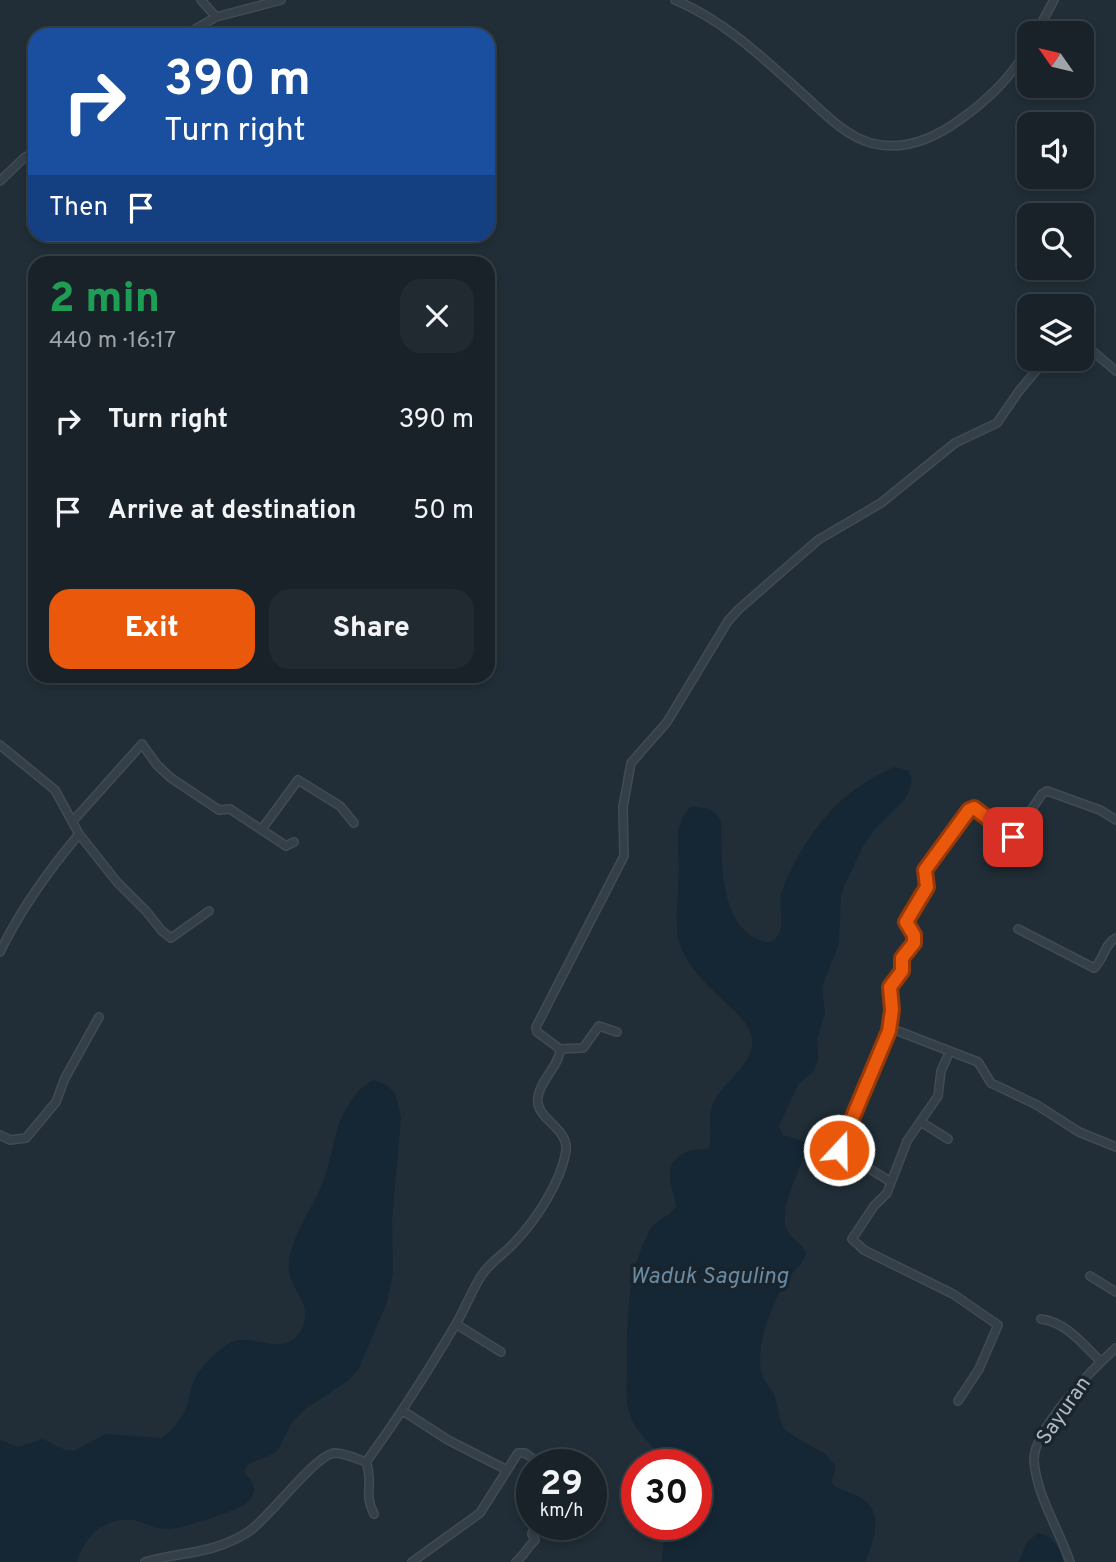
<!DOCTYPE html>
<html lang="en">
<head>
<meta charset="utf-8">
<style>
	body { margin:0; font-family:Overpass,sans-serif; background:#222a31; color:#f1f3f6; height:100vh; display:flex; flex-direction:column; font-size:26px; white-space:nowrap }
	* { box-sizing:border-box; margin:0 }
	p { font-size:23px; color:#9fa4a8 }
	.icon { flex:none; width:38px; height:38px; fill:none; stroke:currentColor; stroke-width:2; stroke-linecap:round; stroke-linejoin:round }
	.map { position:relative; flex:1; overflow:hidden }
	.details { position:absolute; left:28px; top:256px; width:467px; height:427px; display:flex; flex-direction:column; background:#192229; border-radius:21px; box-shadow:0 4px 10px #0003,0 0 0 2px #373f46 }
	.details>* { flex:none }
	.top-card { position:absolute; left:28px; top:28px; width:467px; height:214px; border-radius:21px; box-shadow:0 4px 10px #0003,0 0 0 2px #373f46; background:#1a4fa0; color:#fff; overflow:hidden }
	.needle { width:46px; rotate:304deg }
	.controls { position:absolute; left:1017px; top:21px; display:grid; gap:14px }
	.controls a { display:grid; place-items:center; width:77px; height:77px; border-radius:14px; background:#192229; box-shadow:0 4px 10px #0003,0 0 0 2px #373f46; font-size:35px }
	.speed { position:absolute; left:516px; top:1449px; display:flex; gap:14px; font-size:35px; font-weight:700; text-align:center }
	.speed>* { display:grid; place-content:center; width:91px; height:91px; border-radius:50%; background:#192229; box-shadow:0 4px 10px #0003,0 0 0 2px #373f46; line-height:1 }
	.speed small { font-size:18px; font-weight:400 }
	.speed .limit { border:10px solid #d22; background:#fff; color:#111 }
	.pin { position:absolute; display:grid; place-items:center; width:60px; height:60px; color:#fff; margin:-30px; border-radius:14px; box-shadow:0 4px 10px #0006 }
	.me { position:absolute; width:77px; margin:-38px; rotate:21deg; stroke-linejoin:round; filter:drop-shadow(0 0 5px #0008) }
	.turn { display:flex; align-items:center; gap:24px; height:147px; padding:0 21px; font-size:32px }
	.turn .icon { width:91px; height:91px; stroke-width:2.5 }
	.turn b { display:block; font-size:49px; line-height:60px }
	.then { display:flex; align-items:center; height:66px; padding:0 21px; background:#0003; gap:14px; font-size:26px }
	.round { display:grid; place-items:center; flex:none; width:74px; height:74px; border-radius:21px; background:#222a31 }
	.summary { display:flex; align-items:center; justify-content:space-between; height:119px; padding:0 21px }
	h1 { font-size:42px; font-weight:800; line-height:52px; color:#1e9e55 }
	.cta { display:flex; gap:14px; margin-top:auto; padding:14px 21px }
	.cta a { flex:1; height:80px; border-radius:21px; background:#ea580c; color:#fff; font-size:28px; font-weight:800; line-height:80px; text-align:center }
	.cta a+a { background:#222a31; color:#f1f3f6 }
	ul { padding:0; list-style:none }
	li { display:flex; align-items:center; gap:21px; height:91px; padding:0 21px }
	li div { flex:1 }
	li b { display:block; font-size:26px }
	li em { font-style:normal }
	.map>svg:first-child { display:block }
	.water { fill:#152634 }
	.lines { fill:none; stroke-linecap:round; stroke-linejoin:round }
	.minor-casing { stroke:#414b54; stroke-width:10 }
	.minor { stroke:#343f48; stroke-width:7 }
	.route-casing { stroke:#983908; stroke-width:18 }
	.route { stroke:#ea580c; stroke-width:12 }
	.labels { text-anchor:middle; stroke-width:7; stroke-linejoin:round; paint-order:stroke }
	.street-label { font-size:21px; fill:#afbac4; stroke:#1a242c }
	.water-label { font-size:23px; font-style:italic; fill:#698aa3; stroke:#1a242c }
</style>
</head>
<body>
<div class="map">
<svg width="1116" height="1562" viewBox="0 0 1116 1562">
	<rect width="100%" height="100%" fill="#212e37"/>
	<path class="water" d="M 895,767 L 907,770 L 912,778 L 910,789 L 905,799 L 874,830 L 863,846 L 844,886 L 841,898 L 839,943 L 822,987 L 825,1013 L 817,1039 L 818,1060 L 814,1071 L 799,1083 L 779,1126 L 783,1135 L 805,1142 C 805,1171 779,1198 786,1228 C 789,1239 802,1242 806,1253 C 804,1264 794,1270 788,1279 C 772,1301 756,1344 761,1372 C 763,1381 770,1387 774,1395 C 780,1407 777,1421 786,1431 L 826,1455 L 835,1465 L 835,1471 L 831,1482 L 834,1486 C 843,1491 856,1494 864,1500 C 884,1515 873,1544 865,1562 L 662,1562 L 665,1524 L 696,1524 L 696,1465 L 666,1465 C 658,1447 635,1435 629,1412 C 625,1399 627,1383 627,1369 C 627,1322 626,1275 649,1232 C 657,1217 669,1218 676,1207 C 674,1185 658,1167 686,1152 C 692,1149 701,1150 708,1149 C 715,1136 705,1120 714,1102 C 724,1080 759,1062 751,1034 C 746,1019 731,1008 720,997 C 666,947 677,935 679,868 C 679,842 672,829 690,807 C 702,806 716,810 721,821 C 722,857 718,920 757,939 C 764,942 770,944 776,938 C 787,926 777,905 782,891 C 793,858 825,810 853,791 C 866,781 880,774 895,767 Z
		M 374,1080 L 388,1086 L 395,1093 L 401,1117 L 392,1221 L 393,1273 L 387,1302 L 359,1368 L 349,1380 L 305,1409 L 292,1422 L 278,1450 L 273,1454 L 248,1464 L 244,1472 C 248,1478 255,1484 254,1491 C 253,1496 249,1502 245,1504 C 233,1512 181,1529 168,1529 C 151,1529 138,1517 121,1520 C 96,1524 84,1540 77,1562 L 0,1562 L 0,1440 L 18,1447 L 43,1439 L 65,1450 L 74,1451 L 106,1434 L 161,1438 C 171,1432 183,1418 187,1406 C 190,1397 190,1388 194,1380 C 200,1368 216,1352 227,1345 C 252,1328 286,1364 303,1326 C 312,1303 292,1292 289,1271 C 285,1244 314,1207 323,1182 C 333,1157 333,1129 348,1106 C 354,1095 363,1085 374,1080 Z
		M 1037,1533 C 1052,1534 1060,1548 1063,1562 L 1019,1562 L 1026,1544 Z"/>
	<g class="lines">
		<g class="minor-casing">
			<path id="minor" d="M 201,0 L 216,17
				M 675,0 C 725,21 763,58 803,94 C 823,112 845,136 871,143 C 903,152 935,138 961,119 C 989,99 1012,77 1029,46
				M 1036,33 L 1054,0
				M 185,35 L 216,17 L 281,0
				M 0,181 L 24,158 L 35,152
				M 1082,342 L 1116,371
				M 0,745 L 55,790 L 79,834 C 49,870 20,910 0,952
				M 73,821 L 142,744 L 157,765 L 171,778 L 219,810 L 230,809 L 286,846 L 294,842
				M 262,829 L 298,780 L 340,806 L 354,823
				M 79,834 L 117,882 L 146,911 L 162,931 L 171,938 L 209,911
				M 1018,929 L 1094,968 C 1104,960 1104,944 1116,938
				M 890,1028 L 892,1010 L 890,987 L 901,973 L 903,956 L 914,943 L 912,930 L 906,924 L 906,920 L 927,886 L 925,870 L 969,810 L 974,808 L 1013,837 L 1042,794 L 1047,791 L 1100,810 L 1116,820
				M 560,1049 L 583,1048 L 599,1026 L 617,1032
				M 950,1051 L 941,1071 L 938,1096 L 907,1141 L 887,1193 L 874,1206 L 852,1239 L 864,1250 L 953,1294 L 998,1325 L 979,1369 L 958,1401
				M 921,1122 L 948,1139
				M 0,1135 L 10,1140 L 26,1138 L 56,1102 L 65,1078 L 99,1017
				M 891,1182 L 841,1151 L 839,1147 C 855,1108 879,1070 890,1028 L 978,1062 L 991,1083 L 1037,1105 L 1079,1132 L 1116,1147
				M 1090,1276 L 1116,1292
				M 1041,1319 C 1066,1322 1083,1344 1100,1361
				M 456,1324 L 501,1352
				M 403,1411 L 448,1440 L 507,1470
				M 366,1462 C 399,1417 428,1371 456,1324 C 465,1309 474,1285 484,1272 C 492,1261 505,1253 514,1243 C 536,1220 561,1182 566,1151 C 569,1127 534,1119 538,1097 C 540,1080 560,1065 560,1049 L 537,1032 L 536,1027 L 624,856 L 623,807 L 631,763 L 667,722 L 728,621 L 739,609 L 818,540 L 881,503 L 955,443 L 997,423 L 1019,391 L 1046,359
				M 366,1462 C 374,1482 363,1494 374,1514
				M 145,1562 C 182,1551 212,1555 248,1532 C 268,1520 315,1454 335,1453 C 345,1453 357,1459 366,1462
				M 412,1562 L 480,1513 L 518,1453 L 525,1453 L 542,1465
				M 516,1562 C 524,1555 528,1547 535,1540 L 532,1534 L 535,1524
				M 1070,1562 C 1059,1529 1036,1495 1034,1460 C 1033,1430 1094,1367 1116,1348"/>
		</g>
		<use href="#minor" class="minor"/>
	</g>
	<g class="lines">
		<g class="route-casing">
			<path id="route" d="M 839,1150 L 889,1031 L 892,1010 L 890,987 L 902,971 L 902,958 L 914,943 L 914,935 L 906,922 L 927,887 L 925,870 L 969,810 L 974,808 L 1013,837"/>
		</g>
		<use href="#route" class="route"/>
	</g>
	<g class="labels">
		<g class="street-label">
			<text transform="translate(1063 1410) rotate(-55)" y="7">Sayuran</text>
		</g>
		<g class="water-label">
			<text x="709" y="1283">Waduk Saguling</text>
		</g>
	</g>
</svg>
<div class="controls">
<a><svg class="needle" viewBox="-14 -14 28 28"><path d="M0-13l5 13h-10z" fill="#e53935"/><path d="M0 13l5-13h-10z" fill="#9fa4a8"/></svg></a>
<a><svg class="icon" aria-label="sound" viewBox="0 0 24 24"><path d="M4 9h4l5-4v14l-5-4H4zM17 9q2 3 0 6"/></svg></a>
<a><svg class="icon" aria-label="search" viewBox="0 0 24 24"><circle cx="10" cy="10" r="6"/><path d="M15 15l6 6"/></svg></a>
<a><svg class="icon" aria-label="layers" viewBox="0 0 24 24"><path d="M12 4l9 5-9 5-9-5zM3 14l9 5 9-5"/></svg></a>
</div>
<div class="speed"><div>29<small>km/h</small></div><div class="limit">30</div></div>
<div class="pin" style="left:1013px;top:837px;background:#d93025"><svg class="icon" aria-label="arrive" viewBox="0 0 24 24"><path d="M6 21V4h12l-3 4 3 4H6"/></svg></div>
<svg class="me" style="left:839px;top:1150px" viewBox="-20 -20 40 40"><circle r="17" fill="#ea580c" stroke="#fff" stroke-width="3"/><path d="M0-11L8 9 0 5-8 9z" fill="#fff"/></svg>
<div class="top-card">
<div class="turn"><svg class="icon" aria-label="right" viewBox="0 0 24 24"><path d="M7 20v-9h11M14 6l5 5-5 5"/></svg><div><b>390 m</b>Turn right</div></div>
<div class="then">Then<svg class="icon" aria-label="arrive" viewBox="0 0 24 24"><path d="M6 21V4h12l-3 4 3 4H6"/></svg></div>
</div>
<section class="details">
<div class="summary"><div><h1>2 min</h1><p>440 m · 16:17</p></div><a class="round"><svg class="icon" aria-label="close" viewBox="0 0 24 24"><path d="M6 6l12 12M18 6L6 18"/></svg></a></div>
<ul>
<li><svg class="icon" aria-label="right" viewBox="0 0 24 24"><path d="M7 20v-9h11M14 6l5 5-5 5"/></svg><div><b>Turn right</b></div><em>390 m</em></li>
<li><svg class="icon" aria-label="arrive" viewBox="0 0 24 24"><path d="M6 21V4h12l-3 4 3 4H6"/></svg><div><b>Arrive at destination</b></div><em>50 m</em></li>
</ul>
<div class="cta"><a>Exit</a><a>Share</a></div>
</section>
</div>
</body>
</html>
